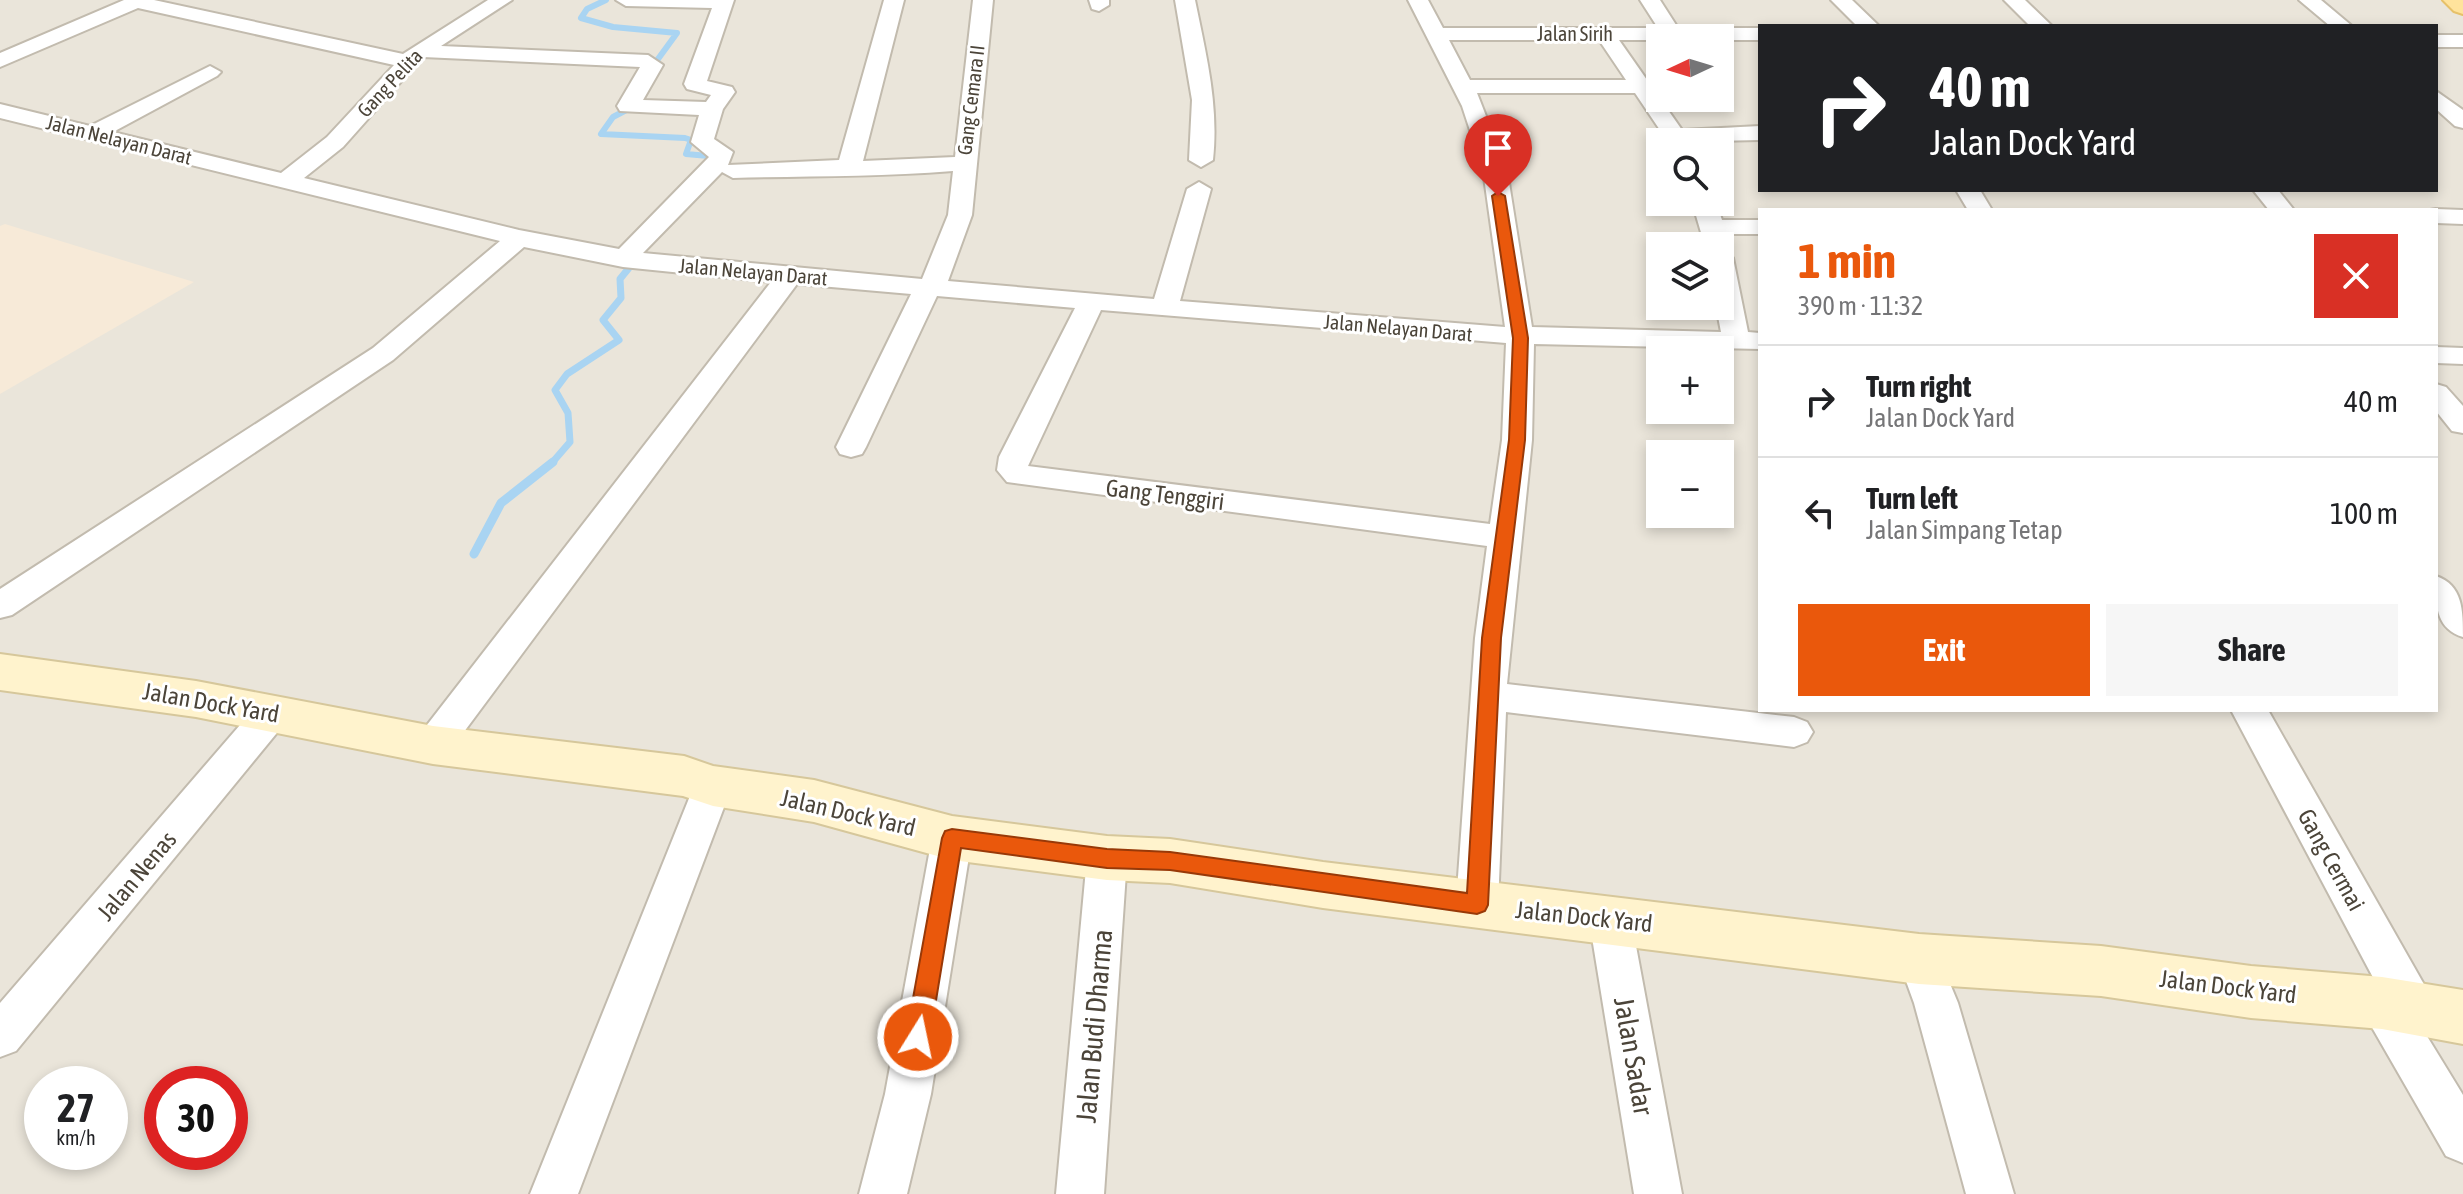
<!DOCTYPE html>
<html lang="en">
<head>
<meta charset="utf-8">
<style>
	body { margin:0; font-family:"Asap Condensed",sans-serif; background:#f6f6f6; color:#202124; height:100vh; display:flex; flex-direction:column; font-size:30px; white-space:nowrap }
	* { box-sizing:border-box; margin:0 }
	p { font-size:26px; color:#757577 }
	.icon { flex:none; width:44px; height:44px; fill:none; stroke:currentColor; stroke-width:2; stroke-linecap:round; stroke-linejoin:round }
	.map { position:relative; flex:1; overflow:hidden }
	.panel { position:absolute; left:1758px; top:208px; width:680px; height:504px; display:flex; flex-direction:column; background:#fff; border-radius:0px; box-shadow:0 4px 12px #0003 }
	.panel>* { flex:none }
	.banner { position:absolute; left:1758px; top:24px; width:680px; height:168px; border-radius:0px; box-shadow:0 4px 12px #0003; background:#202124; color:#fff; overflow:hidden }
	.needle { width:52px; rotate:266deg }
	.controls { position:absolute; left:1646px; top:24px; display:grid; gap:16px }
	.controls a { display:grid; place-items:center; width:88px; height:88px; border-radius:0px; background:#fff; box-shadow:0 4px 12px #0003; font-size:40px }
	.speed { position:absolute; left:24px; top:1066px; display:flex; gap:16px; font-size:40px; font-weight:700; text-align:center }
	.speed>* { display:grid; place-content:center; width:104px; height:104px; border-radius:50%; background:#fff; box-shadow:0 4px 12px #0003; line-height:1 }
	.speed small { font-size:20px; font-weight:400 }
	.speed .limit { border:12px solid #d22; background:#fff; color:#111 }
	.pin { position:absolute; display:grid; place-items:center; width:68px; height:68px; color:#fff; margin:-82px -34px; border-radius:50% 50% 50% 0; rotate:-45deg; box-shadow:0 0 8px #0007 }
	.pin .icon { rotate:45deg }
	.me { position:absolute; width:88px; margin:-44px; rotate:10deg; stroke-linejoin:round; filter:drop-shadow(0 0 6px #0008) }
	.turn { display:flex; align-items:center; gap:28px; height:168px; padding:0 40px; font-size:36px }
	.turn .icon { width:104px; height:104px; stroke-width:2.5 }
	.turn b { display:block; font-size:56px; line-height:68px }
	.round { display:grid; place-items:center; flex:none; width:84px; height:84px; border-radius:0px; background:#f6f6f6 }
	.headline { display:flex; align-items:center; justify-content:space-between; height:136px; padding:0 40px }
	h1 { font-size:48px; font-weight:700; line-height:60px; color:#ea580c }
	.primary-button { display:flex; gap:16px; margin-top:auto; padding:16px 40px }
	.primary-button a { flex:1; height:92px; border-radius:0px; background:#ea580c; color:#fff; font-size:32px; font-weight:700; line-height:92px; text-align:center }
	.primary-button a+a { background:#f6f6f6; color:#202124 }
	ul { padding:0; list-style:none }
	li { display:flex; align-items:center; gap:24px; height:112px; padding:0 40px; border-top:2px solid #e0e0e0 }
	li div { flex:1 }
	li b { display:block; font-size:30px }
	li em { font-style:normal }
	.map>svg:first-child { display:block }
	.residential { fill:#eae5da; fill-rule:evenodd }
	.commercial { fill:#f7ead8 }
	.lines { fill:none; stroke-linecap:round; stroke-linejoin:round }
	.stream-far2 { stroke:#a9d4f2; stroke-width:6 }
	.stream-far1 { stroke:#a9d4f2; stroke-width:7 }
	.stream { stroke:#a9d4f2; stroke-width:9 }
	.street-casing { stroke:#c2bbae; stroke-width:4 }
	.secondary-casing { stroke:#d6c79b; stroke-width:4 }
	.primary-casing { stroke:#e6c16a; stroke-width:4 }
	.street { fill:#fff; fill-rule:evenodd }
	.secondary { fill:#fff3cd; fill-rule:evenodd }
	.primary { fill:#ffe39c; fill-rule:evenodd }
	.route { fill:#ea580c; stroke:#983908; stroke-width:2 }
	.labels { text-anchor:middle; stroke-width:6; stroke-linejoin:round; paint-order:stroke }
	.far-street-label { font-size:20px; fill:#4b4439; stroke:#fff }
	.street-label { font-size:24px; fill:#4b4439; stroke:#fff }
	.near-street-label { font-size:28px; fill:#4b4439; stroke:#fff }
</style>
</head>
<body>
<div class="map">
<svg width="2463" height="1194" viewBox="0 0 2463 1194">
	<rect width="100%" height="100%" fill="#f6f3ec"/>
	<path class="residential" d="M 0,0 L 2463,0 L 2463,1194 L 0,1194 ZM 1760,26 L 2436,26 L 2436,190 L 1760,190 ZM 1660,38 L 1720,38 L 1720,98 L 1660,98 ZM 1660,142 L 1720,142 L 1720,202 L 1660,202 ZM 1760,210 L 2436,210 L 2436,710 L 1760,710 ZM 1660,246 L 1720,246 L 1720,306 L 1660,306 ZM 1660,350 L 1720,350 L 1720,410 L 1660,410 ZM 1660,454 L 1720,454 L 1720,514 L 1660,514 ZM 42,1084 L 110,1084 L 110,1152 L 42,1152 ZM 162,1084 L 230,1084 L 230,1152 L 162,1152 Z"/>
	<path class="commercial" d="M 5,224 L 194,282 L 0,394 L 0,226 Z"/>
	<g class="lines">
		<path class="stream-far2" d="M 606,0 L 587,9 L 581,18 L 613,27 L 677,33 L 650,70
			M 634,106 L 613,117 L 601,134 L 685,138 L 691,140 L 686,154 L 720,157
			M 697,196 L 721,169"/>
		<path class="stream-far1" d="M 551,464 L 570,442 L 568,413 L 555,390 L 567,374 L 619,340 L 603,320 L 621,298 L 620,279 L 637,258"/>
		<path class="stream" d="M 474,554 L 501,503 L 553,462"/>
		<g class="street-casing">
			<path id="street" d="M 124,0 L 154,0 L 403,54 L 488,0 L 512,0 L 441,46 L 648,55 L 663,65 L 643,100 L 706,102 L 711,95 L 687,89 L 684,84 L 712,8 L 626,6 L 616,0 L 734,0 L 707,81 L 732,87 L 735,92 L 723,109 L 714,139 L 733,152 L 728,165 L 839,160 L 884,0 L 904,0 L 863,161 L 955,157 L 973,0 L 993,0 L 972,215 L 948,281 L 1154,299 L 1187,189 L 1199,182 L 1211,189 L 1180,301 L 1505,327 L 1483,170 L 1462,106 L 1408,0 L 1428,0 L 1443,28 L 1658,28 L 1640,0 L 1660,0 L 1678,28 L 1760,28 L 1760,40 L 1619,40 L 1682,130 L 1760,126 L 1760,140 L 1668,142 L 1635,93 L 1477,93 L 1507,170 L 1532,327 L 1721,332 L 1716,306 L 1720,306 L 1720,246 L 1705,246 L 1692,202 L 1716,202 L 1722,220 L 1760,220 L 1760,234 L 1727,234 L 1731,246 L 1726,252 L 1733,258 L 1748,332 L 1760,333 L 1760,349 L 1534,344 L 1532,440 L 1507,684 L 1794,717 L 1807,722 L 1813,732 L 1807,742 L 1794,747 L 1506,712 L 1498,905 L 1492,918 L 1477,923 L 1462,918 L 1456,905 L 1475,638 L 1487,546 L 1007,482 L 997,470 L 999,457 L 1075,308 L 937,296 L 866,447 L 862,454 L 851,457 L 840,454 L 836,447 L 911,294 L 797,284 L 446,756 L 433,760 L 420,756 L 414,745 L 420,734 L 771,282 L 623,267 L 524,247 L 393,360 L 12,615 L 0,618 L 0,589 L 373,348 L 500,241 L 0,118 L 0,104 L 90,126 L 210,66 L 221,72 L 217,76 L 113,132 L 281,173 L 327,137 L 394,65 L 138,8 L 0,67 L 0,53 ZM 1449,40 L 1599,40 L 1626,80 L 1470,80 ZM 423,57 L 640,67 L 617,106 L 620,111 L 699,115 L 691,142 L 709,157 L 619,249 L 519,230 L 304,178 L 343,147 ZM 953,171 L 948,215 L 922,279 L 643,253 L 722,172 L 733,178 C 807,176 880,177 953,171 ZM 1101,310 L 1506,343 L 1502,440 L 1490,524 L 1028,466 Z
				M 1089,0 L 1109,0 L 1109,5 L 1099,11 L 1092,9 Z
				M 1175,0 L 1195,0 C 1206,54 1219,105 1213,160 L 1201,167 L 1189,160 L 1192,100 Z
				M 1831,0 L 1852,0 L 1879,26 L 1857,26 Z
				M 2004,0 L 2025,0 L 2052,26 L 2030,26 Z
				M 2299,0 L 2321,0 L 2352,26 L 2330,26 Z
				M 2436,35 L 2463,35 L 2463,47 L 2436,47 Z
				M 2436,91 L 2463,110 L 2463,128 L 2455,126 L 2436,109 Z
				M 1956,190 L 1980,190 L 1992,210 L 1968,210 Z
				M 2253,190 L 2278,190 L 2294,210 L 2269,210 Z
				M 2436,209 L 2463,210 L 2463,224 L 2436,223 L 2436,210 L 2430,210 Z
				M 2436,347 L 2463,348 L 2463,364 L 2436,363 Z
				M 2436,384 L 2446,387 L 2463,406 L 2463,433 L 2452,431 L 2436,411 Z
				M 2436,576 C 2463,585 2463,611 2463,637 C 2434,628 2436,602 2436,576 Z
				M 272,699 L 285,703 L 290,713 L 285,723 L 16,1051 L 0,1057 L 0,1003 L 259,703 Z
				M 2231,710 L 2268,710 L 2430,995 L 2436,1010 L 2430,1025 L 2422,1028 L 2463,1095 L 2463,1163 L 2446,1156 L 2366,1017 L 2360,1003 L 2366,989 L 2377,985 Z
				M 713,770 L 727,775 L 732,786 L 578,1194 L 530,1194 L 694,786 L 699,775 Z
				M 952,821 L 966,826 L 972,838 L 931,1094 L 907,1194 L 859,1194 L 885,1094 L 932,838 L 938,826 Z
				M 1107,841 L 1121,846 L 1127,858 L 1104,1194 L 1056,1194 L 1087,858 L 1093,846 Z
				M 1610,900 L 1625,906 L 1631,919 L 1682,1194 L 1634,1194 L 1589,919 L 1595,906 Z
				M 1919,940 L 1934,945 L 1958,1003 L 2014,1194 L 1966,1194 L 1914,1003 L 1898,959 L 1904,945 Z"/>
		</g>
		<g class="secondary-casing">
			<path id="secondary" d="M 0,654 L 196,681 L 433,726 L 684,756 L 713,766 L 814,780 L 952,816 L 1107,836 L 1170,839 L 1323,862 L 1919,934 L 2101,946 L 2251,966 L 2382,977 L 2463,990 L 2463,1044 L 2382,1029 L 2251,1018 L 2101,996 L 1919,984 L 1323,908 L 1170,883 L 1107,880 L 952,860 L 814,822 L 713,806 L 683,796 L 433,764 L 196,717 L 0,690 Z"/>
		</g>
		<g class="primary-casing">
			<path id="primary" d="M 2443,0 L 2463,0 L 2463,14 L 2454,11 Z"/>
		</g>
		<use href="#street" class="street"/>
		<use href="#secondary" class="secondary"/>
		<use href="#primary" class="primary"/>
	</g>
	<path class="route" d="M 1498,192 L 1505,196 L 1528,338 L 1525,440 L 1501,638 L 1488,905 L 1485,911 L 1477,914 L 1170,870 L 1107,868 L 961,848 L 930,1037 L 926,1045 L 918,1049 L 909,1045 L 906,1037 L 942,838 L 945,831 L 952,829 L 1107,849 L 1170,852 L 1467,893 L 1482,638 L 1509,440 L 1513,338 L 1492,196 Z"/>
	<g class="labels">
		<g class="far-street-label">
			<text x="1575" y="41">Jalan Sirih</text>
			<text transform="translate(390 83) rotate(-47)" y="7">Gang Pelita</text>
			<text transform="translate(971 100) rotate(-83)" y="7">Gang Cemara II</text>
			<text transform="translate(119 140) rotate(14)" y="7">Jalan Nelayan Darat</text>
			<text transform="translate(753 272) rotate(5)" y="7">Jalan Nelayan Darat</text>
			<text transform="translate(1398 328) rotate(5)" y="7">Jalan Nelayan Darat</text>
		</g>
		<g class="street-label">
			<text transform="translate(1165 495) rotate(7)" y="8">Gang Tenggiri</text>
			<text transform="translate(211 703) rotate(10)" y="8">Jalan Dock Yard</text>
			<text transform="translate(848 813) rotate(13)" y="8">Jalan Dock Yard</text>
			<text transform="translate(2331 860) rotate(61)" y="8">Gang Cermai</text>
			<text transform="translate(137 876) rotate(-50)" y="8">Jalan Nenas</text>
			<text transform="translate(1584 917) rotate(6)" y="8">Jalan Dock Yard</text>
			<text transform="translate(2228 987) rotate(7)" y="8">Jalan Dock Yard</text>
		</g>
		<g class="near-street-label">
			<text transform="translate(1094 1026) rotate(-85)" y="10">Jalan Budi Dharma</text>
			<text transform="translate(1634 1056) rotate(80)" y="10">Jalan Sadar</text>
		</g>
	</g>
</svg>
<div class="controls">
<a><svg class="needle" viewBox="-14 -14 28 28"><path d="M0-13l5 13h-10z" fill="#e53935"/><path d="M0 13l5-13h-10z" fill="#757577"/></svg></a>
<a><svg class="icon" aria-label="search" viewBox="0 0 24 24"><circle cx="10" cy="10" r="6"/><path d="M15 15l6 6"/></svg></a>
<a><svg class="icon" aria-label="layers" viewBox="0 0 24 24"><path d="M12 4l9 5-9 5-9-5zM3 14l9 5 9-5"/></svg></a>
<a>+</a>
<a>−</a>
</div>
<div class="speed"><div>27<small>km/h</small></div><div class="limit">30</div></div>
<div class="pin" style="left:1498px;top:196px;background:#d93025"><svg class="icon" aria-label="arrive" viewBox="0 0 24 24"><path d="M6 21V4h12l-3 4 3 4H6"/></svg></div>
<svg class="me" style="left:918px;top:1037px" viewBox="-20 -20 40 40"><circle r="17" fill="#ea580c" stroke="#fff" stroke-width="3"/><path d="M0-11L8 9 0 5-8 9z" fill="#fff"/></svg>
<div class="banner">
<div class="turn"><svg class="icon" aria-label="right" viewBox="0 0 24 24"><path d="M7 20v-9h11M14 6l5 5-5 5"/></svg><div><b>40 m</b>Jalan Dock Yard</div></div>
</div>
<section class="panel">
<div class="headline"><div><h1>1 min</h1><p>390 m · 11:32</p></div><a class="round" style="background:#d93025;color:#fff"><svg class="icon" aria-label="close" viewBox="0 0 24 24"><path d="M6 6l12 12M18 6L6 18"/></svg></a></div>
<ul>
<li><svg class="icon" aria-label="right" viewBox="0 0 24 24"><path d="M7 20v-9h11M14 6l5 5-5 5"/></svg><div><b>Turn right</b><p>Jalan Dock Yard</p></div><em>40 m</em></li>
<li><svg class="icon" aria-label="left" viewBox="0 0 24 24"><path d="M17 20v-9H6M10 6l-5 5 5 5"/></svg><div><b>Turn left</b><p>Jalan Simpang Tetap</p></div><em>100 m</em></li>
</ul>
<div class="primary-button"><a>Exit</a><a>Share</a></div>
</section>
</div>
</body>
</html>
